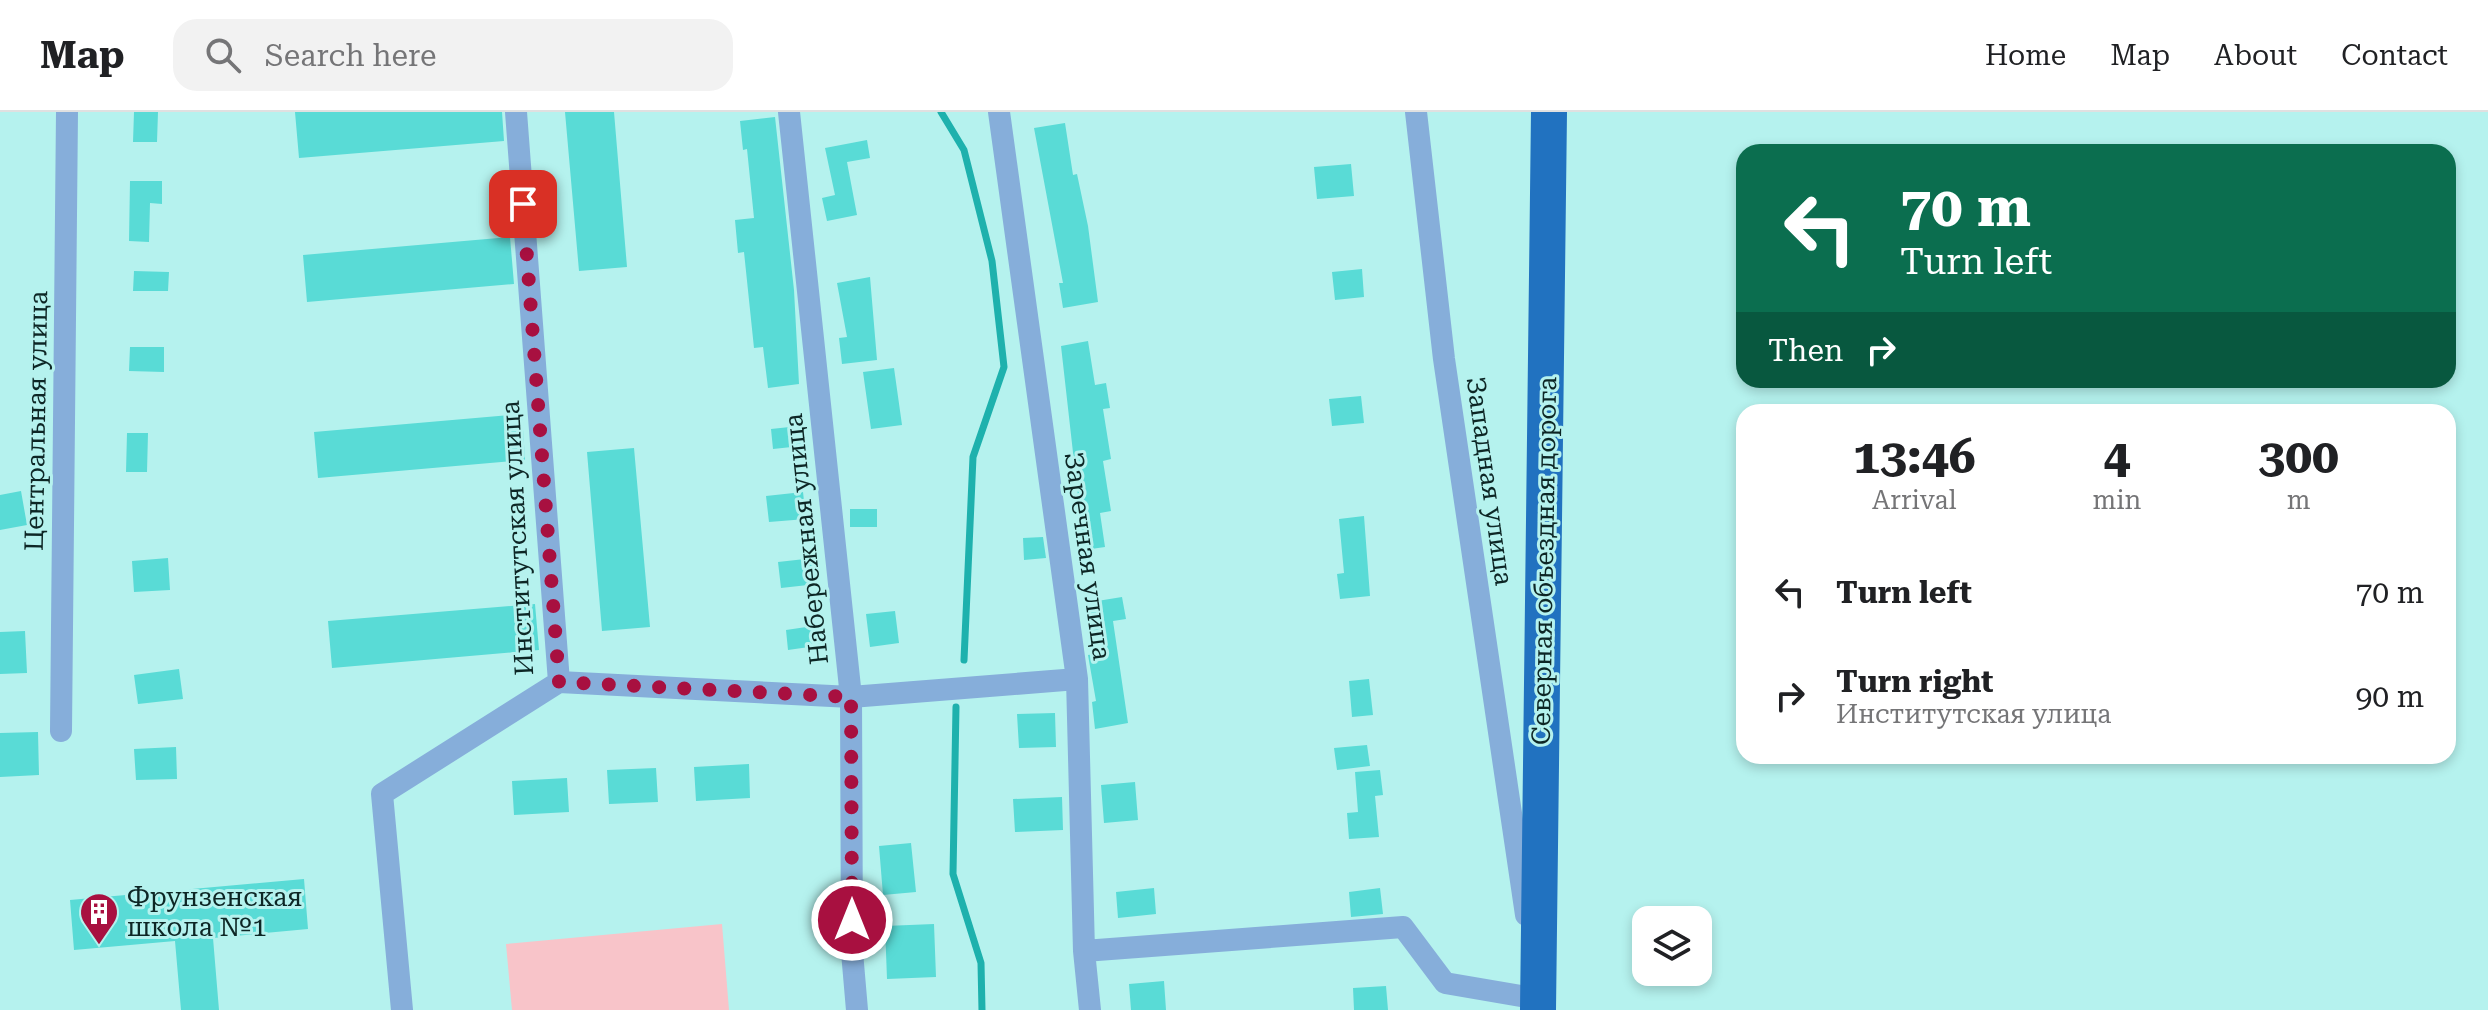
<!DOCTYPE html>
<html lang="en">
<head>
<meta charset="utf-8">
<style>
	body { margin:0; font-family:"Roboto Serif",serif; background:#f2f2f2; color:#202124; height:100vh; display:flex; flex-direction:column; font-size:30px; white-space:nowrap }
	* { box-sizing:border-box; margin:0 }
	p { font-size:26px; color:#757577 }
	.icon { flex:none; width:44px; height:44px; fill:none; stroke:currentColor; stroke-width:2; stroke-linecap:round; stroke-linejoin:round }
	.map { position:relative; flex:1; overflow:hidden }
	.sheet { position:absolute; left:1736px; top:292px; width:720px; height:360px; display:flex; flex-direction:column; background:#fff; border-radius:24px; box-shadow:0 4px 12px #0003 }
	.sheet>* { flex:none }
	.guide { position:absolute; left:1736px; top:32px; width:720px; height:244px; border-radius:24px; box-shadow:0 4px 12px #0003; background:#0b6e4f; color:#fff; overflow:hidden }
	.tools { position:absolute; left:1632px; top:794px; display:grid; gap:16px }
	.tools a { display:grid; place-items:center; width:80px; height:80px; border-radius:16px; background:#fff; box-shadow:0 4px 12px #0003; font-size:40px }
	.pin { position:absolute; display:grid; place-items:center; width:68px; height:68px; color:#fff; margin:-34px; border-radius:16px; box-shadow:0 4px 12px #0006 }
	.me { position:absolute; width:88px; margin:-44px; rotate:0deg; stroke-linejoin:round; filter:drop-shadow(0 0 6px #0008) }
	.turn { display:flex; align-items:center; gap:28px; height:168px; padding:0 32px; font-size:36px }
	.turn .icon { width:104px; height:104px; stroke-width:2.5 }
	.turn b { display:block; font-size:56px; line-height:68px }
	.then { display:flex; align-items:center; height:76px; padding:0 32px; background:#0003; gap:16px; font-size:30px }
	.eta { display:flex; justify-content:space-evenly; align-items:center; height:136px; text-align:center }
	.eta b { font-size:48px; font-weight:700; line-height:56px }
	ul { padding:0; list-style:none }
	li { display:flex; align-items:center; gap:24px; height:104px; padding:0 32px }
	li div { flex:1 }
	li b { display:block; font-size:30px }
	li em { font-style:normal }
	header { display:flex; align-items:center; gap:48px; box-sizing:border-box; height:112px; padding:0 40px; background:#fff; border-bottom:2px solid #e0e0e0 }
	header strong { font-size:38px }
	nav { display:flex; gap:44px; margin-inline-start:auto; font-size:28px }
	.search { width:560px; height:72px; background:#f2f2f2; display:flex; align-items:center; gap:20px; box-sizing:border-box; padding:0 28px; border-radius:24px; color:#757577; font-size:30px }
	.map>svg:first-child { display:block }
	.green { fill:#f8c4c9 }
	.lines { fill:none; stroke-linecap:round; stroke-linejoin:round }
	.stream { stroke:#1eb1ad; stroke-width:7 }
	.building { fill:#59dbd6 }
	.minor { stroke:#86aeda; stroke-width:22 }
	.trunk { stroke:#2172c0; stroke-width:36 }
	.route { stroke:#a81040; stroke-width:14; stroke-dasharray:0 25.2 }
	.labels { text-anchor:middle; stroke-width:6; stroke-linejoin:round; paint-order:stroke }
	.street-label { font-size:26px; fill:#0d2625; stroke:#b5f2ee }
	.poi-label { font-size:26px; fill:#0d2625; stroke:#b5f2ee; text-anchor:start }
</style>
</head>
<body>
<header>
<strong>Map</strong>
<div class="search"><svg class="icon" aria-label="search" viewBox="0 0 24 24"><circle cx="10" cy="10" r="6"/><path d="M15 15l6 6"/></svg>Search here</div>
<nav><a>Home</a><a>Map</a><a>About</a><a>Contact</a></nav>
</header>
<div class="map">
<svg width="2488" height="898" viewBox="0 0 2488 898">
	<rect width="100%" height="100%" fill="#b5f2ee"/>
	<path class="green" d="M 722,812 L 729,898 L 512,898 L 506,832 Z"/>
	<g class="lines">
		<path class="stream" d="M 941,0 L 964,38 L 992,149 L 1004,255 L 973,345 L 964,548
			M 956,595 L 953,762 L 981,851 L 982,898"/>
	</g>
	<path class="building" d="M 134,0 L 158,0 L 157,30 L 133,30 Z
		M 295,0 L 502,0 L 504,29 L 299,46 Z
		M 565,0 L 614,0 L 627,155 L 579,159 Z
		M 775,5 L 794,178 L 799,272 L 768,276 L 763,235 L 754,236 L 744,140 L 738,141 L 735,108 L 754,106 L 747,37 L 743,38 L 740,9 Z
		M 1065,11 L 1073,63 L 1077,62 L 1088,114 L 1098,190 L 1063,196 L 1059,171 L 1063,171 L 1034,16 Z
		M 867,28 L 870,46 L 847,50 L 857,103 L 827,109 L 822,86 L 835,83 L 825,36 Z
		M 1351,52 L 1354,84 L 1317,87 L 1314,55 Z
		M 130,69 L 162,69 L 162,92 L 150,91 L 149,130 L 129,129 Z
		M 510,125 L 514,172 L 307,190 L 303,143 Z
		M 1362,157 L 1364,185 L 1335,188 L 1332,160 Z
		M 134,159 L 169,160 L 168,179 L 133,179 Z
		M 870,165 L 877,248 L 842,252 L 839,226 L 847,225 L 837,171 Z
		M 1088,229 L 1095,273 L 1106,271 L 1110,296 L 1103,297 L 1111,347 L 1103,349 L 1111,399 L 1100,401 L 1105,435 L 1084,438 L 1061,234 Z
		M 130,235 L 164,235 L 164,260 L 129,259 Z
		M 894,256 L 902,313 L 871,317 L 863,260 Z
		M 1361,284 L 1364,311 L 1332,314 L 1329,287 Z
		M 522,302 L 525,348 L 318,366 L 314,320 Z
		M 799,314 L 801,334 L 773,337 L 771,317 Z
		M 127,321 L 148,321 L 147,360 L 126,360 Z
		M 634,336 L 650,515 L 602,519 L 587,340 Z
		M 21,379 L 27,413 L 0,418 L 0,383 Z
		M 803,380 L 806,407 L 769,410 L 766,384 Z
		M 850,397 L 877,397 L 877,415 L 850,415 Z
		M 1364,404 L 1370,484 L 1340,487 L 1337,462 L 1344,461 L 1339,407 Z
		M 1043,425 L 1046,446 L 1024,448 L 1023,426 Z
		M 168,446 L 170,478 L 134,480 L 132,449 Z
		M 814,446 L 817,472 L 781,476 L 778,450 Z
		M 1122,485 L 1126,507 L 1113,509 L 1128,611 L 1095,617 L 1092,590 L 1096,589 L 1088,543 L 1093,542 L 1085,491 Z
		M 535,492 L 539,538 L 332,556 L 328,509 Z
		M 895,499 L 899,531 L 870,535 L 866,502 Z
		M 820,513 L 823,533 L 788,538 L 786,518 Z
		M 25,519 L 27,561 L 0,562 L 0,520 Z
		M 179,557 L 183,587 L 138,592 L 134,563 Z
		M 1369,567 L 1373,603 L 1352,605 L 1349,569 Z
		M 1055,601 L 1056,635 L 1019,636 L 1017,602 Z
		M 38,620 L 39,663 L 0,665 L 0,621 Z
		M 1367,633 L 1370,654 L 1337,658 L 1334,636 Z
		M 176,635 L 177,667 L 136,668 L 134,637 Z
		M 749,652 L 750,686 L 696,689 L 694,655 Z
		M 656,656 L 658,690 L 609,692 L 607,658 Z
		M 1380,658 L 1383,683 L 1375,684 L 1379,725 L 1349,727 L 1347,701 L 1358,700 L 1355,660 Z
		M 567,666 L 569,700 L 514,703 L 512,669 Z
		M 1135,670 L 1138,708 L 1104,711 L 1101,673 Z
		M 1062,685 L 1063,718 L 1015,720 L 1013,687 Z
		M 911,731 L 916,780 L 883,783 L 879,734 Z
		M 304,767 L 308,817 L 213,826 L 219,898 L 181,898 L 175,829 L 74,838 L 70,788 Z
		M 1154,776 L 1156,802 L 1118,806 L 1116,780 Z
		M 1380,776 L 1383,802 L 1351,805 L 1349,780 Z
		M 934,812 L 936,865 L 887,867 L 885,814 Z
		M 1164,869 L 1166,898 L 1131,898 L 1129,872 Z
		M 1386,874 L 1388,898 L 1354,898 L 1353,876 Z"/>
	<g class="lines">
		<path class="minor" d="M 516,0 L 559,570
			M 789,0 L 851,585 L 852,840 L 857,898
			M 999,0 L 1077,567 L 1084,839 L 1090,898
			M 1416,0 L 1444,247 L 1526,803
			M 559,570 L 851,585 L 1077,567
			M 61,619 L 67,0
			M 1084,839 L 1403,815 L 1445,871 L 1538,887 L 1536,877
			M 402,898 L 382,682 L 559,570"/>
		<path class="trunk" d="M 1538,898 L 1549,0"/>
	</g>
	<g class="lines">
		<path class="route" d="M 523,92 L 559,570 L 851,585 L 852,808"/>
	</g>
	<defs>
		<g id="building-pin" transform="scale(2)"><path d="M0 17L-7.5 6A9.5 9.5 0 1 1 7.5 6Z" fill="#a81040" stroke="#b5f2ee"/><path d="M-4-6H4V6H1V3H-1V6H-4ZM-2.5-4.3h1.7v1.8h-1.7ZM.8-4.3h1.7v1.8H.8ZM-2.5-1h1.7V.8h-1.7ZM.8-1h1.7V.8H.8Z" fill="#fff"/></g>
	</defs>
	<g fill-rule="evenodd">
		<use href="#building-pin" x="99" y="800"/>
	</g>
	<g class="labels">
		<g class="street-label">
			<text transform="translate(36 309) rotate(-89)" y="9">Центральная улица</text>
			<text transform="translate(1490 369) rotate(82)" y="9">Западная улица</text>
			<text transform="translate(517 426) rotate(-93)" y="9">Институтская улица</text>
			<text transform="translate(806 427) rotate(-96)" y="9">Набережная улица</text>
			<text transform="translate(1088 444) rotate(82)" y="9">Заречная улица</text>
			<text transform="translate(1544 449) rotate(-89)" y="9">Северная объездная дорога</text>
		</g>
		<g class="poi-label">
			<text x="127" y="794">Фрунзенская<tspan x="127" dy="30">школа №1</tspan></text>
		</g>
	</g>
</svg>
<div class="tools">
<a><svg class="icon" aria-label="layers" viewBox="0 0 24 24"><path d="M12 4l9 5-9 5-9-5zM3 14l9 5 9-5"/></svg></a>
</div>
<div class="pin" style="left:523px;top:92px;background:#d93025"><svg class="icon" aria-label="arrive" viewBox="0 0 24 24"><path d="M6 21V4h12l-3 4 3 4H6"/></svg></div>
<svg class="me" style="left:852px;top:808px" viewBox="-20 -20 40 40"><circle r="17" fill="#a81040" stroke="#fff" stroke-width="3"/><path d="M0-11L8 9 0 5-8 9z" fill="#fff"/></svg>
<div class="guide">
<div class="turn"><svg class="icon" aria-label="left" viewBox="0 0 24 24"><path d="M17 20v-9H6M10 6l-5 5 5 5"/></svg><div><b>70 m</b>Turn left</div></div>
<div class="then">Then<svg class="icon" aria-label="right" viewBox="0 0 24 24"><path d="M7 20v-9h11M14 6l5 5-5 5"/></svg></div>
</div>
<section class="sheet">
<div class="eta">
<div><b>13:46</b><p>Arrival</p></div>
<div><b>4</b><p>min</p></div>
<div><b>300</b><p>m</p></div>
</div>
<ul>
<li><svg class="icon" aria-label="left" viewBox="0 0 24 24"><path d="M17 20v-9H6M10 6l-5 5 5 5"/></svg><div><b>Turn left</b></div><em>70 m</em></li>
<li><svg class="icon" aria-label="right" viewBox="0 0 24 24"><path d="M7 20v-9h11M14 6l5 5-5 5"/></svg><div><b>Turn right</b><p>Институтская улица</p></div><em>90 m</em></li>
</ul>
</section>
</div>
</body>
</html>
